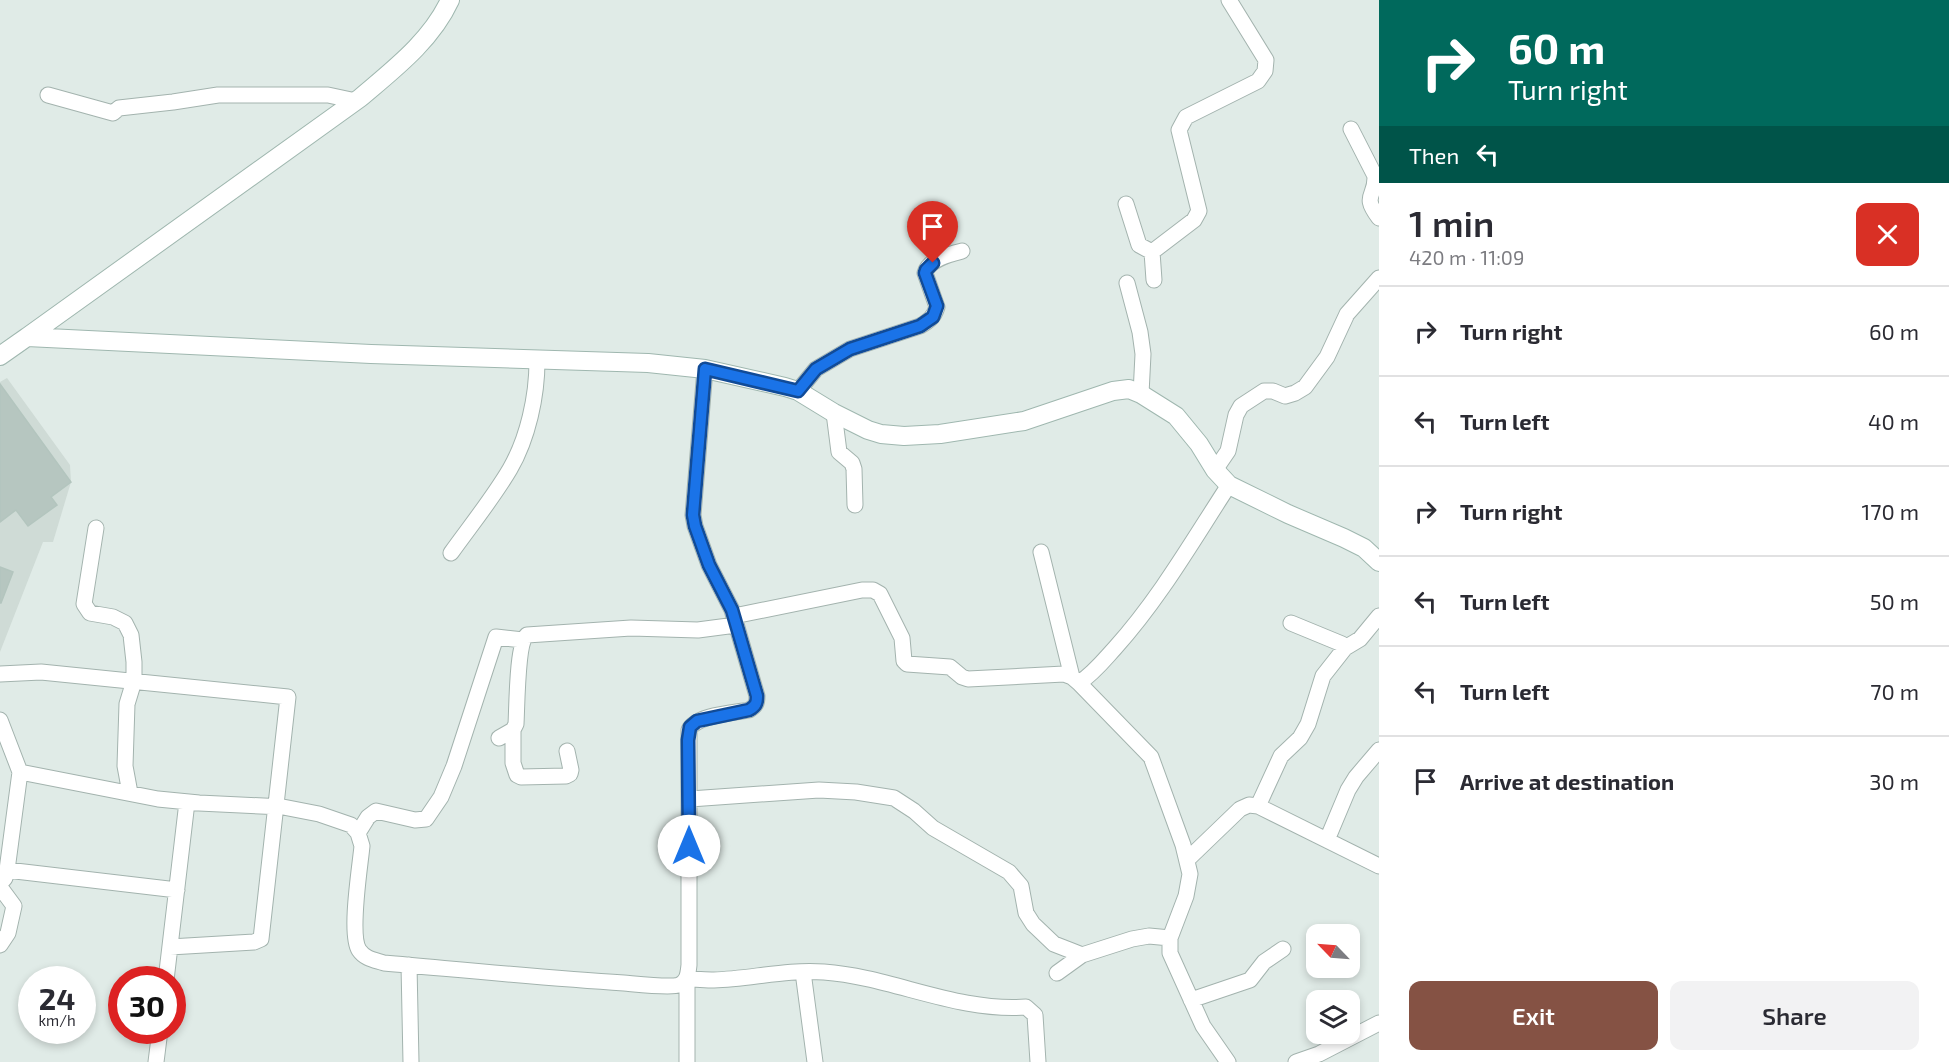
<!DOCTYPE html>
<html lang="en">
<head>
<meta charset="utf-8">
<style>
	body { margin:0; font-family:"Exo 2",sans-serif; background:#f2f2f3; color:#2b2b33; height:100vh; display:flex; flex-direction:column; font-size:22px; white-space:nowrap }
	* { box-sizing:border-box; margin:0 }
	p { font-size:20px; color:#7c7c81 }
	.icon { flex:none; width:33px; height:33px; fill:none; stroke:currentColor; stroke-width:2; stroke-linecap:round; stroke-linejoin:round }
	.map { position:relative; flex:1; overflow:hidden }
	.panel { display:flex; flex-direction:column; background:#fff; width:570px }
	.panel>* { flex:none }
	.banner { background:#00695c; color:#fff; overflow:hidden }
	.needle { width:39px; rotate:295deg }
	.tools { position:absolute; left:1306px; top:924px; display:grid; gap:12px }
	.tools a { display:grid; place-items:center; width:54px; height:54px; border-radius:12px; background:#fff; box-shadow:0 3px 9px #0003; font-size:30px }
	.speed { position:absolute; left:18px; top:966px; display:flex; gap:12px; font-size:30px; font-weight:700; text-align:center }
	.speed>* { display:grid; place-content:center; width:78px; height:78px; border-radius:50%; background:#fff; box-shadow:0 3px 9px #0003; line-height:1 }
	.speed small { font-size:15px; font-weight:400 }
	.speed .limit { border:9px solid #d22; background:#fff; color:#111 }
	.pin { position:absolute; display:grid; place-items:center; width:51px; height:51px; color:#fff; margin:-62px -26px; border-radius:50% 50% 50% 0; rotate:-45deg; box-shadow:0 0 6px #0007 }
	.pin .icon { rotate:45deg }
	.me { position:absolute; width:66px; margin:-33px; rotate:0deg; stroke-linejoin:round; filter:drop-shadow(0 0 4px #0008) }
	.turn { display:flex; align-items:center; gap:21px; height:126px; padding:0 30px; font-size:27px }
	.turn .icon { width:78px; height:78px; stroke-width:2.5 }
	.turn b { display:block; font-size:42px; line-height:51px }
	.then { display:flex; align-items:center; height:57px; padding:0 30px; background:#0003; gap:12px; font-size:22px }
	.round { display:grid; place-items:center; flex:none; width:63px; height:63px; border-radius:12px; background:#f2f2f3 }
	.summary { display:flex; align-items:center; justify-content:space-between; height:102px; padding:0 30px }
	h1 { font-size:36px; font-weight:600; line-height:45px }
	.action { display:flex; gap:12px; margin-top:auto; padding:12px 30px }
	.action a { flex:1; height:69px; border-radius:12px; background:#855244; color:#fff; font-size:24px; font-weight:600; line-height:69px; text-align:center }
	.action a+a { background:#f2f2f3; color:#2b2b33 }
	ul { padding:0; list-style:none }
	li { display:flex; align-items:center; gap:18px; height:90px; padding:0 30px; border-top:2px solid #e1e1e2 }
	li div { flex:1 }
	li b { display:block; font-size:22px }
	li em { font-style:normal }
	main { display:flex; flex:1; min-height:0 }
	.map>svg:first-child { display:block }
	.built { fill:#cfdbd6 }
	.building { fill:#b6c6c0; stroke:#b3c5be; stroke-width:1.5 }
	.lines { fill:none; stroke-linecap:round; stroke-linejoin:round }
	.street-casing { stroke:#a3b3ae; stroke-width:17 }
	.secondary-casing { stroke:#9fb7af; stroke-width:20 }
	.street { stroke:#fff; stroke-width:15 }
	.secondary { stroke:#fff; stroke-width:18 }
	.route-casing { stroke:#114b97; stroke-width:15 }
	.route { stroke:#1a73e8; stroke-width:10 }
</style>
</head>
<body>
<main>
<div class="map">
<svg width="1379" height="1062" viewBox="0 0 1379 1062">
	<rect width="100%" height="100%" fill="#e0ebe7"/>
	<path class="built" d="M 7,378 L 70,465 L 71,482 L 53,542 L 43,542 L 0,652 L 0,382 Z"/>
	<path class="building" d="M 0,384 L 71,482 L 51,497 L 57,505 L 28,526 L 16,510 L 0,522 Z
		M 0,567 L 13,572 L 1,603 L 0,603 Z"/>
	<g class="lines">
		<g class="street-casing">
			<path id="street" d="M 48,95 L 113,113 L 119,108 L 173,102 L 218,95 L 328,95 L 356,101
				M 1351,129 L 1375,176 C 1376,198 1361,194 1379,218
				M 1126,204 L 1139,245 L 1152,252
				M 1154,280 L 1152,252 L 1194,220 L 1199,211 L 1179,130 L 1186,117 L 1258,81 L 1265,71 L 1266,60 L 1229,0
				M 1127,283 L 1140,332 L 1143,354 L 1141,394
				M 798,391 L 816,369 L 850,349 L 920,326 C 929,321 934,317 937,307 L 925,273 C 929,259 950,254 962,251
				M 834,413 L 839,452 L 852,463 L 854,469 L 855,505
				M 1215,470 L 1228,451 L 1236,415 L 1241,406 L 1264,391 L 1273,391 L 1285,396 L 1295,393 L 1305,387 L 1327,357 L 1347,314 L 1379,278
				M 96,528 L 84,604 L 90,613 L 113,617 L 125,623 L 131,635 L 134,662 L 134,681 L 127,704 L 125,766 L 130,793
				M 1041,552 L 1072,677
				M 451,553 C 471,525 493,498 510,469 C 528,438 537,396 537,361
				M 734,616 L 862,590 L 873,590 L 880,594 L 902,638 L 904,661 L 907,664 L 950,667 L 962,677 L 968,679 L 1064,674 L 1072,677 L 1079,683
				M 1345,648 L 1360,639 L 1379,616
				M 0,674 L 41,672 L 288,697 L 261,939 L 254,942 L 170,947
				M 0,720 L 20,772 L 7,870 L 5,878 L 0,884
				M 513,730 L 513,763 L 517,775 L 521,777 L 566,776 L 570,774 L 571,770 L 567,751
				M 499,738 L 513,730 L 516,724 C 517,707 517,643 527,635 L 631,628 L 698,630 L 736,625
				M 20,772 L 158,799 L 199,803 L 283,807 L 319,814 L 351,825 L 358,833 L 362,846 C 360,867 349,934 359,950 C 365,959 375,960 384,963 C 464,970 544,978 624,983 C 636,984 670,988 679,985 C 688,981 688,973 689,965 L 689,730 C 696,715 733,713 749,710 C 756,706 757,703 757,696 L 732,610 L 709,565 L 695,526 L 693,515 L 705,369
				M 690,799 L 819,790 L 856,792 L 894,798 L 914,811 L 933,828 L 1009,872 L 1021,886 L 1026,913 L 1033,924 L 1054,944 L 1072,951 L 1082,955 L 1132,939 L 1149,936 L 1170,938
				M 1258,806 L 1281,756 L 1300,738 L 1308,724 L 1323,676 L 1345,648 L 1342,644 L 1291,623
				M 358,833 L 368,817 L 376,811 L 415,820 L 426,819 L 441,797 L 454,766 L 496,637 L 523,640
				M 1327,840 L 1348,790 L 1356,777 L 1379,750
				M 1187,860 L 1240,809 L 1249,805 L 1258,806 L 1379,866
				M 7,870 L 177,890
				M 0,887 L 14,906 L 8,933 L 0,945
				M 409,965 L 411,1062
				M 803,972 L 815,1062
				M 1057,973 L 1082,955
				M 166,980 L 187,802
				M 1191,1000 L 1250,980 L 1264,962 L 1283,949
				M 156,1062 L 160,1030
				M 687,1062 L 687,979 C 696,979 705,980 714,980 C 750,979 787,969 824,972 C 892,977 956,1012 1026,1007 L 1035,1015 L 1038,1062
				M 1228,1062 L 1203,1026 L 1170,953 L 1170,938 L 1186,896 L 1190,874 L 1183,845 L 1151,757 L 1079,683 C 1094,673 1104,660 1115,648 C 1160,598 1193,540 1229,485
				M 1296,1062 L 1319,1054 L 1379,1023"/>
		</g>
		<g class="secondary-casing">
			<path id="secondary" d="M 27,337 L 360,98 C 394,69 431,41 450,0
				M 0,356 L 27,337 L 371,354 L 648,363 L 705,369 L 785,387 L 798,391 L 834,413 L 868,430 L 881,434 L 904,436 L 940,434 L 1024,421 L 1113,391 L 1129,389 L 1141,394 L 1176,416 L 1199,444 L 1215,470 L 1229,485 L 1288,514 L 1344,538 L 1364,548 L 1379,562"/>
		</g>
		<use href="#street" class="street"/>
		<use href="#secondary" class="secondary"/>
	</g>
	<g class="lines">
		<g class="route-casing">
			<path id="route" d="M 689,846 L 688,740 L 690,727 L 697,721 L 749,710 C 756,706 757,703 757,696 L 732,610 L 709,565 L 695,526 L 693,515 L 705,369 L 798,391 L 816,369 L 850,349 L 920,326 L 933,317 L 937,306 L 925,273 L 926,270 L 933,263"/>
		</g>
		<use href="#route" class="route"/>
	</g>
</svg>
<div class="tools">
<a><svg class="needle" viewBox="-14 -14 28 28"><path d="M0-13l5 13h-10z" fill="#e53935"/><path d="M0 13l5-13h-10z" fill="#7c7c81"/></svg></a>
<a><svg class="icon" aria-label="layers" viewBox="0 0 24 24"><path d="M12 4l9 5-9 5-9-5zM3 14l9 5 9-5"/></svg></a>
</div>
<div class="speed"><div>24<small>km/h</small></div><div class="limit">30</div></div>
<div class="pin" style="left:933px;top:263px;background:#d93025"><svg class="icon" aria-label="arrive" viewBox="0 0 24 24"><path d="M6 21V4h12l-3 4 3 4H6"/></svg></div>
<svg class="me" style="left:689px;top:846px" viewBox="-20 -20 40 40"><circle r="19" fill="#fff"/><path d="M0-13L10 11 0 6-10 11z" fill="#1a73e8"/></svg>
</div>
<section class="panel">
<div class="banner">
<div class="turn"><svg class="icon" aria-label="right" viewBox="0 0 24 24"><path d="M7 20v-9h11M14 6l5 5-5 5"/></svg><div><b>60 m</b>Turn right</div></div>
<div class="then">Then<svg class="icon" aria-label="left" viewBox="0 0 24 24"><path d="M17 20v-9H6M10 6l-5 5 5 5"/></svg></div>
</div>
<div class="summary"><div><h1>1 min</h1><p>420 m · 11:09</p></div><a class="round" style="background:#d93025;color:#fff"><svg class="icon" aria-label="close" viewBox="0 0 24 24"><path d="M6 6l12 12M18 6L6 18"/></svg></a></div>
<ul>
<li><svg class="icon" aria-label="right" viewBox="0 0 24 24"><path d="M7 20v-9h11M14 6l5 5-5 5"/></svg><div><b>Turn right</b></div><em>60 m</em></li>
<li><svg class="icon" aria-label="left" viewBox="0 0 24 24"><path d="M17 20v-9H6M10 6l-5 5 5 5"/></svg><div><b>Turn left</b></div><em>40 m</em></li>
<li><svg class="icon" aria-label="right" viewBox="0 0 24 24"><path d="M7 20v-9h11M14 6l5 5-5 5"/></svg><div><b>Turn right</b></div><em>170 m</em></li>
<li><svg class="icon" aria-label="left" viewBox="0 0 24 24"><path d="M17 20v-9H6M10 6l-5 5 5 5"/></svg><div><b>Turn left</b></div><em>50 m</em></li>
<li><svg class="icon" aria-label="left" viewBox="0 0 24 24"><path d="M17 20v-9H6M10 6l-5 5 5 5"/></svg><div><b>Turn left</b></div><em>70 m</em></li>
<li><svg class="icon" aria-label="arrive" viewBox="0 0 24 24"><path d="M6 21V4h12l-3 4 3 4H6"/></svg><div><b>Arrive at destination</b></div><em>30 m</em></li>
</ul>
<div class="action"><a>Exit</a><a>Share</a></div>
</section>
</main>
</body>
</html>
